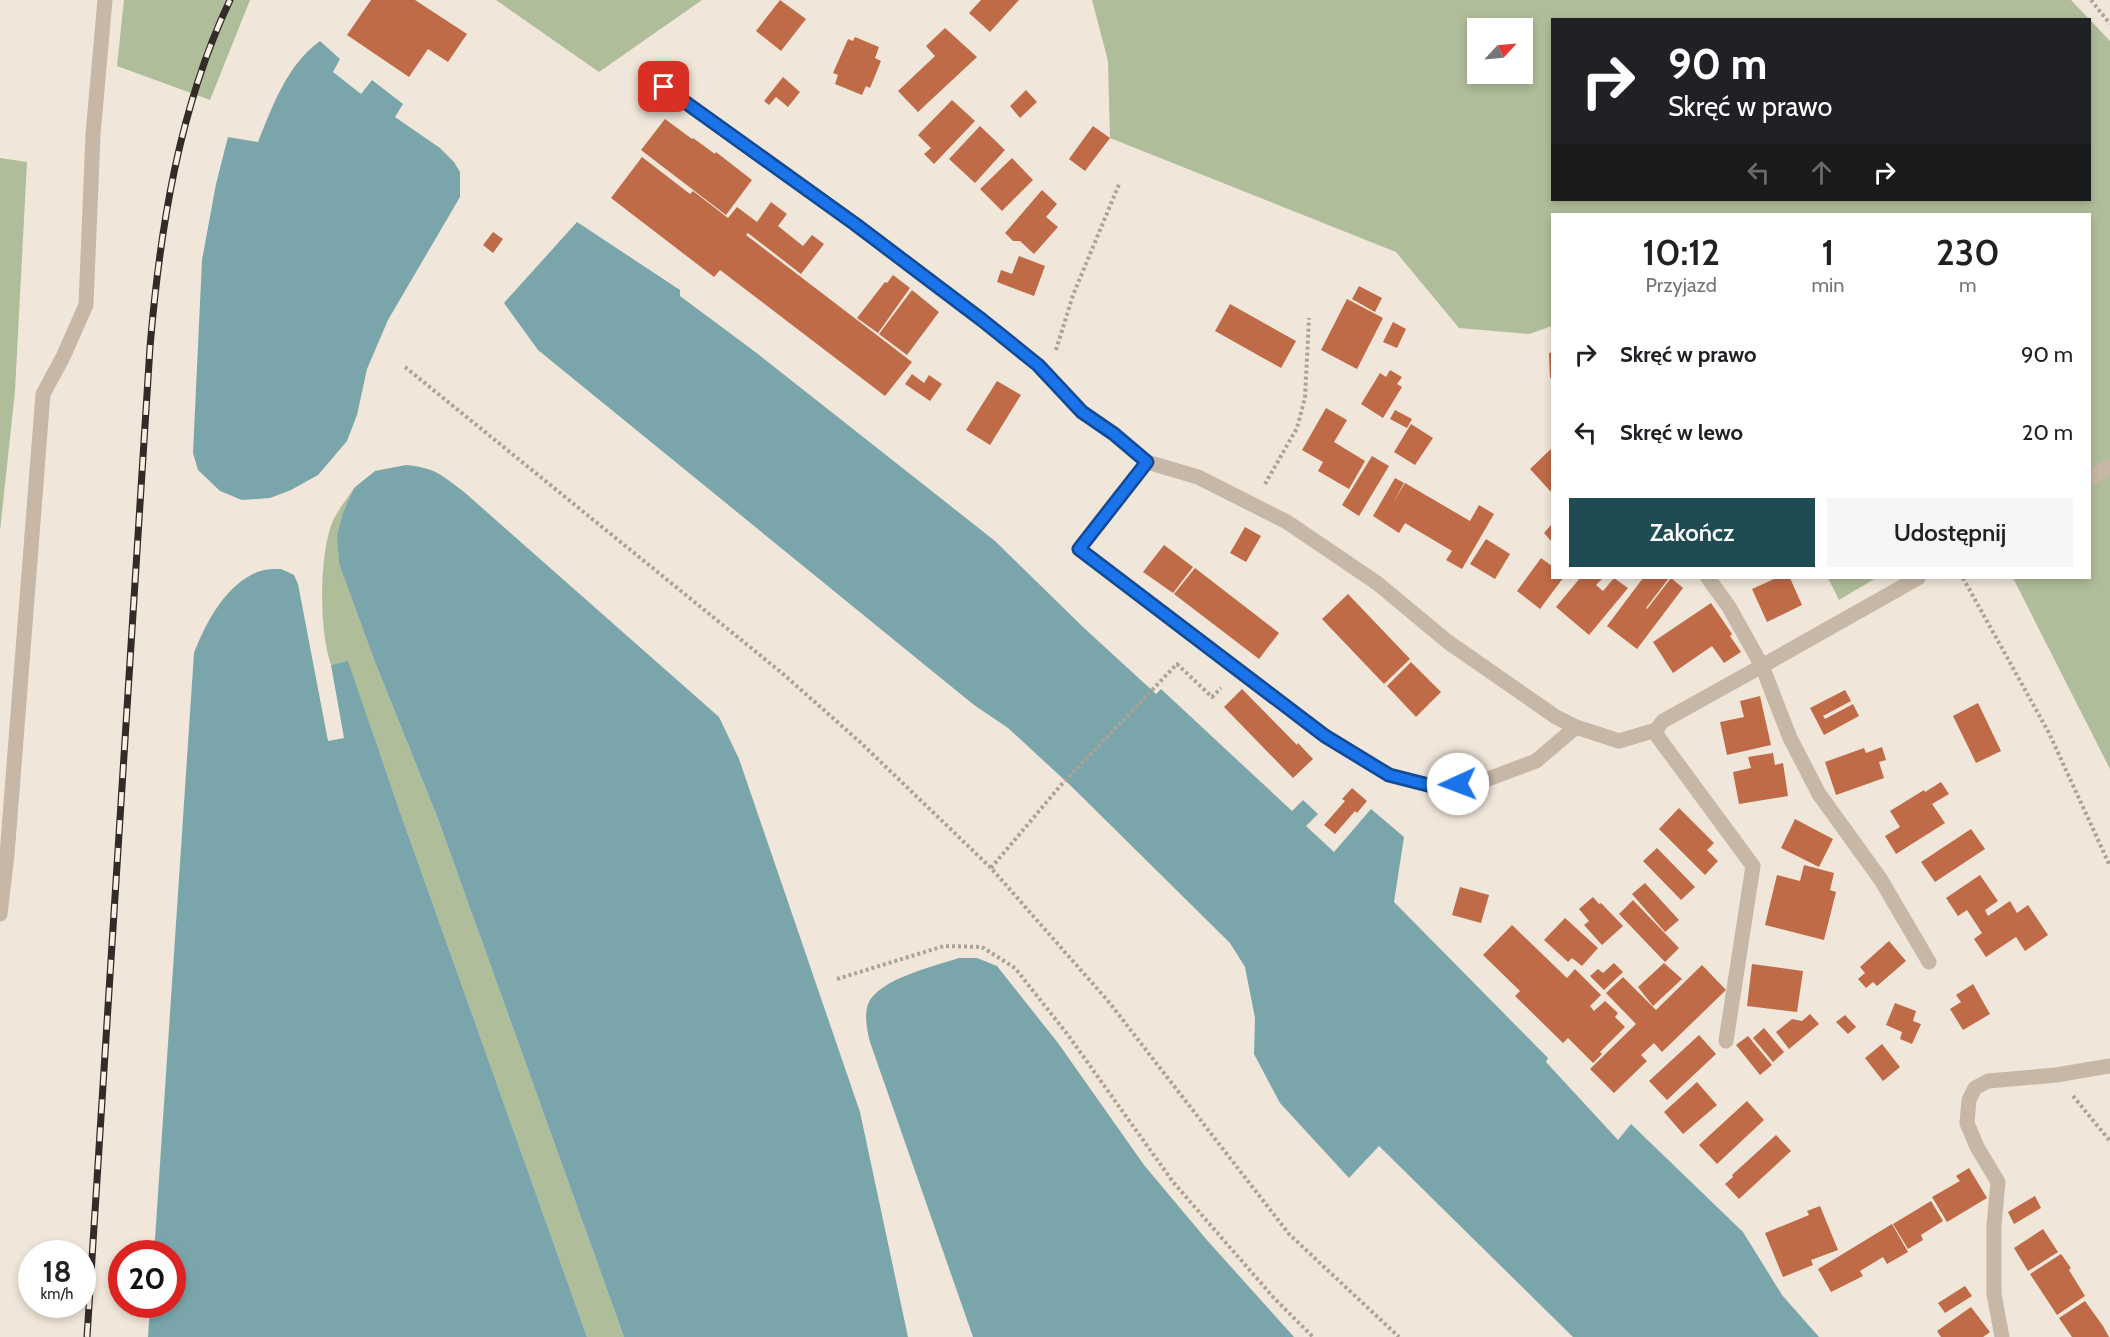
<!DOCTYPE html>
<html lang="pl">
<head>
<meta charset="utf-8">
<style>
	body { margin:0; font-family:Cabin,sans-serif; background:#f6f6f6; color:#202124; height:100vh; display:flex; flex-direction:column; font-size:22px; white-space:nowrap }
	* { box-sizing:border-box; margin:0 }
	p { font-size:20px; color:#757577 }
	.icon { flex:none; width:33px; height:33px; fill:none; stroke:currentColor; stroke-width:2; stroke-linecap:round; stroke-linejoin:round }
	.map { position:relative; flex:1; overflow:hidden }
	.sheet { position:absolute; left:1551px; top:213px; width:540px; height:366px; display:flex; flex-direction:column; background:#fff; border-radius:0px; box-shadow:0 3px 9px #0003 }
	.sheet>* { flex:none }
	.top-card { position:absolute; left:1551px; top:18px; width:540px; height:183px; border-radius:0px; box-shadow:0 3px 9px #0003; background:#202124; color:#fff; overflow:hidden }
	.needle { width:39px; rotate:64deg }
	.tools { position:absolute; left:1467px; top:18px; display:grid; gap:12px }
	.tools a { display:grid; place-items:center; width:66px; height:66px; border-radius:0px; background:#fff; box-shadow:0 3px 9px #0003; font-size:30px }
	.speed { position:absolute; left:18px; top:1240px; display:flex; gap:12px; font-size:30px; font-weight:700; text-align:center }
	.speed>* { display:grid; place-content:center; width:78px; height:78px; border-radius:50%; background:#fff; box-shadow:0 3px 9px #0003; line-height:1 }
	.speed small { font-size:15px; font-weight:400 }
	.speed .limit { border:9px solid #d22; background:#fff; color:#111 }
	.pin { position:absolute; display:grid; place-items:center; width:51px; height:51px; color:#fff; margin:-26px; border-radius:12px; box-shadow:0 3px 9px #0006 }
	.me { position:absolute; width:66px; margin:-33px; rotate:268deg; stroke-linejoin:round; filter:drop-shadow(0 0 4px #0008) }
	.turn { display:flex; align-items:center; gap:21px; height:126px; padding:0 18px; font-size:27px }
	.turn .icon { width:78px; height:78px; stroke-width:2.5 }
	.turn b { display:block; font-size:42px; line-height:51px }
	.lanes { display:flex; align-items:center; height:57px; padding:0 18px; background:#0003; justify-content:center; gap:30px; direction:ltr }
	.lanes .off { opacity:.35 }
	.eta { display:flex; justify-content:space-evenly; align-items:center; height:102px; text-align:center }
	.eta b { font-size:36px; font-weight:600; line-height:42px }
	.primary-button { display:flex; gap:12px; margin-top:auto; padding:12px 18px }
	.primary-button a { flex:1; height:69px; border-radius:0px; background:#1f4c52; color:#fff; font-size:24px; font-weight:600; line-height:69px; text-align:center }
	.primary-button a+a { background:#f6f6f6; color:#202124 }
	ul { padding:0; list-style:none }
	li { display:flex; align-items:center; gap:18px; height:78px; padding:0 18px }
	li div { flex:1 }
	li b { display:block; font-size:22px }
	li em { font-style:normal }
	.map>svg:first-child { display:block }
	.green { fill:#b0bd9a; fill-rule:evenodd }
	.water { fill:#7aa6ab }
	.building { fill:#bf6b48 }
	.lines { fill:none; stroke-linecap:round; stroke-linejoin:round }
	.path { stroke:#b2a191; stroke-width:4; stroke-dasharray:3 3; stroke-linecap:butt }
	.lane { stroke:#c7b7a6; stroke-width:15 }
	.rail-casing { stroke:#332b27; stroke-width:7 }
	.rail { stroke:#f8f0e5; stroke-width:4.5; stroke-dasharray:14; stroke-linecap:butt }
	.route-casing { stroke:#114b97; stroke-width:15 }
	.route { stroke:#1a73e8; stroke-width:10 }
</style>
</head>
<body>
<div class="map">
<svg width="2110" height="1337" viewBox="0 0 2110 1337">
	<rect width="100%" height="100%" fill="#f0e6d9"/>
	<path class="green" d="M 124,0 L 250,0 L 210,100 L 117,66 Z
		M 496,0 L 702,0 L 599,72 Z
		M 1092,0 L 2071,0 L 2110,41 L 2110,769 L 2013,578 L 2090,578 L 2090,214 L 1552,214 L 1552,326 L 1529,334 L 1459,328 L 1396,252 L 1110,138 L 1108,61 ZM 1552,20 L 2090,20 L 2090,200 L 1552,200 ZM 1478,28 L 1522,28 L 1522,74 L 1478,74 Z
		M 0,158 L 27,162 L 15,391 L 0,531 Z
		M 354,488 L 344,510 L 377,667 L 438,819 L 624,1337 L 587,1337 L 400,812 L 348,662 L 331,665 C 319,631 319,557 332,523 C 337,511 347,499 354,488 Z
		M 1828,578 L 1876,578 L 1839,600 Z"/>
	<path class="water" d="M 320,41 L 340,59 L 333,72 L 361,94 L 372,80 L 403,104 L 395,117 L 440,148 L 454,162 L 460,172 L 460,197 L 388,320 L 367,369 L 357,415 L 347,441 L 318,475 L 291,490 L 270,498 L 242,500 L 220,491 L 198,470 L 193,453 L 202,260 L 216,184 L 228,137 L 258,142 C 273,105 287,65 320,41 Z
		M 577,222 L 680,290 L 680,296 L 758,354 L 995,541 L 1084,628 L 1156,694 L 1161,689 L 1292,811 L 1303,800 L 1318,814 L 1306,826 L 1334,852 L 1371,809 L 1404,837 L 1394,902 L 1548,1058 L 1546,1062 L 1618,1140 L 1631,1124 L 1743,1232 L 1782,1295 L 1819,1337 L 1573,1337 L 1379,1146 L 1349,1178 L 1280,1103 L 1254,1054 L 1255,1018 L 1245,967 L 1230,943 L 1071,786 L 1008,728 L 974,705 L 538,350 L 504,303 Z
		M 406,465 C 435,468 440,474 463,491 L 719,717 L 739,759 L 860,1112 L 908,1337 L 624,1337 L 438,819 L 377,667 L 339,563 L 337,535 L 344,510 L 354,488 L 375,471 Z
		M 281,569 L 294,575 L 298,584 L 328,741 L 344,738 L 331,665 L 348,661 L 400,812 L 587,1337 L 148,1337 L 150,1305 L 172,1305 L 172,1254 L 154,1254 L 194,653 C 206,623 223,589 253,574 C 262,569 272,569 281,569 Z
		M 959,958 L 977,958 L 997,966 L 1058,1043 L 1144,1165 L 1206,1239 L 1294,1337 L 973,1337 L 870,1042 C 867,1030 864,1016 868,1004 C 878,979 935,966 959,958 Z"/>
	<path class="building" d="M 371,0 L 415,0 L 467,34 L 448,62 L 428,49 L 409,77 L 347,35 Z
		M 780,0 L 806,19 L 781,51 L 756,31 Z
		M 981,0 L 1019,0 L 990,32 L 969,13 Z
		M 945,28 L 977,57 L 918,112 L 898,91 L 935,56 L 926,46 Z
		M 855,37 L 879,47 L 875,58 L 881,61 L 870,88 L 866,86 L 862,95 L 835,84 L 838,75 L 833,73 L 848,39 L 853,41 Z
		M 783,77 L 800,92 L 788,107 L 776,97 L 769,105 L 764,101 Z
		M 1026,90 L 1037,102 L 1020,118 L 1010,106 Z
		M 952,100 L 975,121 L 934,164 L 924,154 L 931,148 L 918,135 Z
		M 665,119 L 692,139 L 693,138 L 715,154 L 716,152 L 752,180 L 726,215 L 641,150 Z
		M 980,126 L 1005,150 L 975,183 L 949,159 Z
		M 1093,126 L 1110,138 L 1085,171 L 1069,159 Z
		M 642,157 L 690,194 L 693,191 L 728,218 L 737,207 L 757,222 L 771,202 L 787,214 L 778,226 L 803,246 L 812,235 L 824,244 L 801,274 L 748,233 L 746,235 L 912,362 L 885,396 L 720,270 L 714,277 L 611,198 Z
		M 1012,158 L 1033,180 L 1002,211 L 980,189 Z
		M 1042,190 L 1057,204 L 1046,217 L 1058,227 L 1034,254 L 1020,241 L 1013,241 L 1005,233 Z
		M 493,232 L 503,239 L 493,253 L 483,245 Z
		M 1019,256 L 1045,266 L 1034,296 L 997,282 L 1001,270 L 1012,274 Z
		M 893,275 L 910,288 L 878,333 L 857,318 L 885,282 L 887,283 Z
		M 1359,286 L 1382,298 L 1375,312 L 1352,299 Z
		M 912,290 L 939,312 L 907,355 L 879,334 Z
		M 1347,299 L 1383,318 L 1357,369 L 1321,350 Z
		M 1230,304 L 1296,341 L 1281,368 L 1215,331 Z
		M 1393,322 L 1406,329 L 1397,348 L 1383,342 Z
		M 1552,352 L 1552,377 L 1550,378 L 1549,353 Z
		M 1390,370 L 1402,377 L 1397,384 L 1402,387 L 1383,418 L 1361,404 L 1380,373 L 1386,377 Z
		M 912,374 L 924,383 L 929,375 L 942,384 L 930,401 L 905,384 Z
		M 997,381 L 1021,395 L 990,445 L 966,430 Z
		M 1326,408 L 1347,420 L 1334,442 L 1365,461 L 1349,489 L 1318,471 L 1323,462 L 1302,450 Z
		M 1395,410 L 1412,419 L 1407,428 L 1390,419 Z
		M 1411,424 L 1433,438 L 1415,465 L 1394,452 Z
		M 1552,448 L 1552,493 L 1530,469 Z
		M 1372,456 L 1389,466 L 1359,516 L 1342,505 Z
		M 1395,478 L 1404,483 L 1393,503 L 1405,483 L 1470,521 L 1479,505 L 1494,514 L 1462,569 L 1446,560 L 1452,551 L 1405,523 L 1399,533 L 1373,516 Z
		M 1552,524 L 1552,542 L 1544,533 Z
		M 1245,527 L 1261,536 L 1246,562 L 1230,553 Z
		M 1486,539 L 1510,554 L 1495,579 L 1470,564 Z
		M 1164,545 L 1193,567 L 1173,593 L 1143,572 Z
		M 1541,558 L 1552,566 L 1552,578 L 1563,578 L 1540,609 L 1517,591 Z
		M 1195,568 L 1279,633 L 1259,659 L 1174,594 Z
		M 1580,578 L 1603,578 L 1596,585 L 1603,591 L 1614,578 L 1628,588 L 1589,635 L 1556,607 Z
		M 1643,578 L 1669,578 L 1646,608 L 1647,609 L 1671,578 L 1683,588 L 1637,649 L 1607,626 Z
		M 1773,578 L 1790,578 L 1802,605 L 1767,622 L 1752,589 L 1774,579 Z
		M 1348,594 L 1410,659 L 1384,684 L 1322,619 Z
		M 1711,603 L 1732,634 L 1730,636 L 1741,652 L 1724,663 L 1712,646 L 1673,673 L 1653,642 Z
		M 1411,662 L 1441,692 L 1416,717 L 1387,686 Z
		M 1242,689 L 1297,745 L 1298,743 L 1313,759 L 1293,778 L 1224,707 Z
		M 1845,690 L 1851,701 L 1823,716 L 1825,719 L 1853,704 L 1859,716 L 1824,735 L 1810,708 Z
		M 1760,696 L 1771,745 L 1727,755 L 1720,722 L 1744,717 L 1740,701 Z
		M 1978,703 L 2001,751 L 1976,763 L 1953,716 Z
		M 1882,747 L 1886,760 L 1879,762 L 1884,778 L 1836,795 L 1825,762 L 1864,748 L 1866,753 Z
		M 1773,753 L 1775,765 L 1783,763 L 1788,796 L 1739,804 L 1733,772 L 1751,768 L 1748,757 Z
		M 1941,782 L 1949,794 L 1932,804 L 1945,823 L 1896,854 L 1885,836 L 1900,827 L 1890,811 L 1924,790 L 1925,792 Z
		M 1352,788 L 1367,801 L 1357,813 L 1355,811 L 1335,834 L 1324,825 L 1345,801 L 1342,799 Z
		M 1679,808 L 1714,843 L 1707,850 L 1718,861 L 1705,875 L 1659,829 Z
		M 1795,819 L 1833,839 L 1819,867 L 1781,848 Z
		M 1971,829 L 1985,849 L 1935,882 L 1921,862 Z
		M 1657,848 L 1695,887 L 1681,900 L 1643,861 Z
		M 1804,865 L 1834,873 L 1830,890 L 1836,892 L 1824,940 L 1765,925 L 1777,875 L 1800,881 Z
		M 1980,875 L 1998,901 L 1985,910 L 1988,916 L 2010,901 L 2017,913 L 2028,905 L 2048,935 L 2025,951 L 2016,937 L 1986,957 L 1974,939 L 1982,933 L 1967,910 L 1958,916 L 1946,898 Z
		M 1645,883 L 1679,920 L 1665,932 L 1632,894 Z
		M 1460,887 L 1489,895 L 1481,923 L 1452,915 Z
		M 1593,897 L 1599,904 L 1601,903 L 1623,926 L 1602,945 L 1584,925 L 1589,921 L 1579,909 Z
		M 1633,900 L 1679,948 L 1665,962 L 1619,914 Z
		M 1565,918 L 1598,948 L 1582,966 L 1572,958 L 1568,962 L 1544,940 Z
		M 1512,925 L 1567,978 L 1575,969 L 1601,995 L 1590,1006 L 1594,1011 L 1605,1001 L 1618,1013 L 1615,1017 L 1625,1027 L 1600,1052 L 1602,1054 L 1593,1063 L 1568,1038 L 1563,1043 L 1515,996 L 1520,991 L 1483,955 Z
		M 1889,941 L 1906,961 L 1877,986 L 1873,982 L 1866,988 L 1858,979 L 1865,973 L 1860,967 Z
		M 1614,963 L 1623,972 L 1604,990 L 1590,976 L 1598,969 L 1603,973 Z
		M 1664,963 L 1682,979 L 1653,1006 L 1638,987 Z
		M 1752,964 L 1803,971 L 1797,1012 L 1747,1006 Z
		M 1702,965 L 1726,990 L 1662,1052 L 1654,1043 L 1641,1055 L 1647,1061 L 1614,1093 L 1590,1069 L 1636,1024 L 1606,993 L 1623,977 L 1656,1010 Z
		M 1973,984 L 1990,1014 L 1963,1030 L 1950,1009 L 1961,1002 L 1956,995 Z
		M 1895,1003 L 1916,1011 L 1913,1021 L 1921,1024 L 1912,1044 L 1900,1039 L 1902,1032 L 1886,1025 Z
		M 1810,1014 L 1819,1024 L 1789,1049 L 1776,1032 L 1792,1019 L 1802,1021 Z
		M 1845,1015 L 1856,1027 L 1848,1034 L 1836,1022 Z
		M 1764,1028 L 1784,1052 L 1773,1062 L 1753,1038 Z
		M 1699,1035 L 1716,1054 L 1667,1100 L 1649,1081 Z
		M 1748,1036 L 1772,1065 L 1760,1075 L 1736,1045 Z
		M 1882,1044 L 1900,1067 L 1883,1081 L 1865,1058 Z
		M 1697,1082 L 1717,1105 L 1683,1134 L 1664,1112 Z
		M 1747,1101 L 1764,1120 L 1717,1164 L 1699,1145 Z
		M 1776,1135 L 1791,1151 L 1739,1199 L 1725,1184 L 1733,1177 L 1732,1175 Z
		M 1969,1168 L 1987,1198 L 1947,1222 L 1932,1197 L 1960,1181 L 1956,1176 Z
		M 2035,1196 L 2041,1208 L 2014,1224 L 2008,1212 Z
		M 1931,1201 L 1943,1221 L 1921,1235 L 1923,1240 L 1908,1249 L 1893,1224 Z
		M 1820,1206 L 1838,1250 L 1811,1260 L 1813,1265 L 1783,1277 L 1765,1233 L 1809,1215 L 1807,1211 Z
		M 1892,1224 L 1908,1252 L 1887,1264 L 1883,1257 L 1860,1271 L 1863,1276 L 1831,1292 L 1818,1269 Z
		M 2043,1229 L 2058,1252 L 2028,1271 L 2014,1248 Z
		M 2061,1254 L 2071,1268 L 2069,1270 L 2085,1296 L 2057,1315 L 2030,1274 Z
		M 1965,1286 L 1972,1296 L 1945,1313 L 1938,1303 Z
		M 2085,1301 L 2103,1326 L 2109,1337 L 2072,1337 L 2059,1318 Z
		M 1971,1307 L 1990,1332 L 1983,1337 L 1941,1337 L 1937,1331 Z"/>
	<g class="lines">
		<path class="path" d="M 2091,0 L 2110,24
			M 1056,350 L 1073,295 L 1120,182
			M 405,367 L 782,673 L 860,742 L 991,868 L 1108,1001 L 1289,1234 L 1399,1337
			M 1265,484 L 1297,428 L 1305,398 L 1309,318
			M 1963,578 L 2049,733 L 2110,866
			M 991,868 L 1061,785 L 1177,664 L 1212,697 L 1221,688
			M 837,979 L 944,946 L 982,947 L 1015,968 L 1068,1035 L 1173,1182 L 1274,1298 L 1313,1337
			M 2073,1096 L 2110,1141"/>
		<path class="lane" d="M 664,87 L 855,224 L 982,320 L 1038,365 L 1082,412 L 1114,434 L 1147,462 L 1198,477 L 1287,522 L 1377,583 L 1448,642 L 1556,717 L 1576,727
			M 1147,462 L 1079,549 L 1325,736 L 1389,775 L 1436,787 L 1480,782 L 1536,761 L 1576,727 L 1619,741 L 1656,730
			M 2090,478 L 2110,466
			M 1708,578 L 1729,607 L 1762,666 L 1663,721 L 1656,730 L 1658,737 L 1753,866 L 1726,1041
			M 1918,578 L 1762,666 L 1790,738 L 1819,794 L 1881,880 L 1929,962
			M 0,914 L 7,855 L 43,394 L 63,357 L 86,305 L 93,134 L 105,0
			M 2002,1337 L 1994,1294 L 1994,1225 L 1998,1182 L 1977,1147 L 1967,1123 L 1969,1100 L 1975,1088 L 1988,1081 L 2056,1075 L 2110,1066"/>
		<g class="rail-casing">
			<path id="rail" d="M 87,1337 L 150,347 C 160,228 179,108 230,0"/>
		</g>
		<use href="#rail" class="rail"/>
	</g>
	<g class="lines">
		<g class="route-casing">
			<path id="route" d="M 664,87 L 855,224 L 982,320 L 1038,365 L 1082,412 L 1114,434 L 1147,462 L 1079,549 L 1325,736 L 1389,775 L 1436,787 L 1458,784"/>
		</g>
		<use href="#route" class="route"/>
	</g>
</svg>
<div class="tools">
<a><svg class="needle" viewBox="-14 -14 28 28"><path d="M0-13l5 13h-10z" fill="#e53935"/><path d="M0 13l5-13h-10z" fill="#757577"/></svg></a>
</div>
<div class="speed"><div>18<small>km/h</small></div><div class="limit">20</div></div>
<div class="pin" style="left:664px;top:87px;background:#d93025"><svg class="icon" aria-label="arrive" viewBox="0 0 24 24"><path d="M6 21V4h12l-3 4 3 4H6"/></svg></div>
<svg class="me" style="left:1458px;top:784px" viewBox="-20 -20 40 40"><circle r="19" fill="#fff"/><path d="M0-13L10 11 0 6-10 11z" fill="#1a73e8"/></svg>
<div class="top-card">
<div class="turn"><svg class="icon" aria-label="right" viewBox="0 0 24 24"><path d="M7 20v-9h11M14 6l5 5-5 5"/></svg><div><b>90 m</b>Skręć w prawo</div></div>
<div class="lanes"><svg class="icon off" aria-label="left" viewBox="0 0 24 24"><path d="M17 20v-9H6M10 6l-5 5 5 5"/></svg><svg class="icon off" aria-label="ahead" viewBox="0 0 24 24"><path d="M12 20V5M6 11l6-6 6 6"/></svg><svg class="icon" aria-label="right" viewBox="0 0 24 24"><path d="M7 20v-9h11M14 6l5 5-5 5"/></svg></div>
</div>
<section class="sheet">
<div class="eta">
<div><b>10:12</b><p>Przyjazd</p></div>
<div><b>1</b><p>min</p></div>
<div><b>230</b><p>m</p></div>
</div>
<ul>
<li><svg class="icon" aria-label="right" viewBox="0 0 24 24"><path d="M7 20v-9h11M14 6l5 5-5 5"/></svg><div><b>Skręć w prawo</b></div><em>90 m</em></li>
<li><svg class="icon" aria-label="left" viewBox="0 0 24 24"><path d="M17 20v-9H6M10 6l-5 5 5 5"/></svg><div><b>Skręć w lewo</b></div><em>20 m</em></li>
</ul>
<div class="primary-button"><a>Zakończ</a><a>Udostępnij</a></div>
</section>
</div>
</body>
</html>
